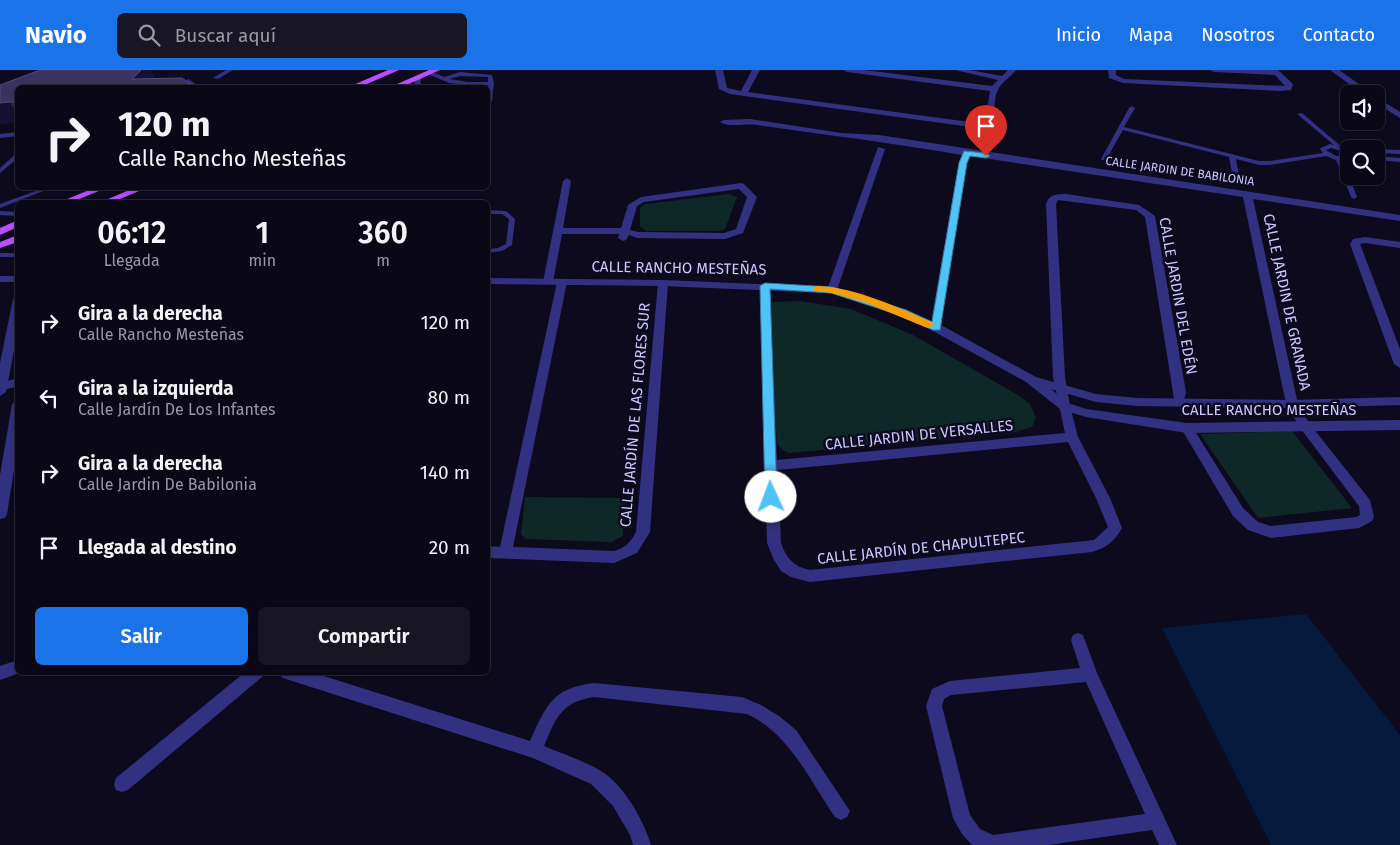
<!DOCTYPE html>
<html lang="es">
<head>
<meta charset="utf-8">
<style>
	body { margin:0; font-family:"Fira Sans",sans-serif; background:#181623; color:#f1f3f6; height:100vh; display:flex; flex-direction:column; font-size:19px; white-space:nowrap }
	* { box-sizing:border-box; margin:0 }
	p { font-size:16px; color:#999aa1 }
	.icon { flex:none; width:28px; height:28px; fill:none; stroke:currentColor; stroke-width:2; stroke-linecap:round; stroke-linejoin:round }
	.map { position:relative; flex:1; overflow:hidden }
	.panel { position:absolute; left:15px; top:130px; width:475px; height:475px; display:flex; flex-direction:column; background:#0a0816; border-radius:8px; box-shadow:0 1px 4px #0004,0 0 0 1px #2a2935 }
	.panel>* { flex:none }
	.hud { position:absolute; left:15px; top:15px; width:475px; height:105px; border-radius:8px; box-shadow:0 1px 4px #0004,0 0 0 1px #2a2935; background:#0a0816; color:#f1f3f6; overflow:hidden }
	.tools { position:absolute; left:1340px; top:15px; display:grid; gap:10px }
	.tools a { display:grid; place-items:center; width:45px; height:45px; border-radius:8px; background:#0a0816; box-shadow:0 1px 4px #0004,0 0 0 1px #2a2935; font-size:25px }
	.pin { position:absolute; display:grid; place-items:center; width:42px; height:42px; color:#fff; margin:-51px -21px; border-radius:50% 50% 50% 0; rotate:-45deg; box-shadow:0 0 5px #0007 }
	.pin .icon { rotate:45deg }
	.me { position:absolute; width:55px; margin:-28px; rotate:358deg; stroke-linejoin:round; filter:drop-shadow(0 0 4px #0008) }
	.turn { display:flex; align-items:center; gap:18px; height:105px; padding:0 20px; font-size:22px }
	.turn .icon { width:65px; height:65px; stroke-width:2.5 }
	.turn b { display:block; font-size:35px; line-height:42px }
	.eta { display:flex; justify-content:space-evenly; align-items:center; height:85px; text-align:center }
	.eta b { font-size:30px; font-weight:600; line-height:35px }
	.cta { display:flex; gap:10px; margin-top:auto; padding:10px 20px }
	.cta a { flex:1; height:58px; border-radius:8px; background:#1a73e8; color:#fff; font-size:20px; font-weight:600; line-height:58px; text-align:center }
	.cta a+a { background:#181623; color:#f1f3f6 }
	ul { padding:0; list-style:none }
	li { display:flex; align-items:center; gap:15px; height:75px; padding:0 20px }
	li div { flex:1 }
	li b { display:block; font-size:19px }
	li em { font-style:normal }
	header { display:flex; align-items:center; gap:30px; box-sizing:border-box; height:70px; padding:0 25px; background:#1a73e8; color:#fff }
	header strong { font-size:24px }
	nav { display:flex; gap:28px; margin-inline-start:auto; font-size:18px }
	.search { width:350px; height:45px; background:#181623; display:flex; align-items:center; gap:12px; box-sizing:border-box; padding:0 18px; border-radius:8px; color:#999aa1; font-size:19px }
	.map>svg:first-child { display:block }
	.green { fill:#0d2826 }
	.water { fill:#051a3c }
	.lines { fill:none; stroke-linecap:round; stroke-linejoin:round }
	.service { fill:#323181; fill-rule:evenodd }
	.minor { fill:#323181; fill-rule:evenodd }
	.tertiary { fill:#323181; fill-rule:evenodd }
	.primary { fill:#b94eff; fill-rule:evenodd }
	.wall { fill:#28214d }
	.shaded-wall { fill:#161132 }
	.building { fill:#3a3360; stroke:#514a79 }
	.route { fill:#4fc3f7; stroke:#337fa1 }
	.slow { fill:#f59e0b }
	.labels { text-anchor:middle; stroke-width:5; stroke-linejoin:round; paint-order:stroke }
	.far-street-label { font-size:12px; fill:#ccc7ff; stroke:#0d0a1e }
	.street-label { font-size:15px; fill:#ccc7ff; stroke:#0d0a1e }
</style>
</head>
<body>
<header>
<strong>Navio</strong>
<div class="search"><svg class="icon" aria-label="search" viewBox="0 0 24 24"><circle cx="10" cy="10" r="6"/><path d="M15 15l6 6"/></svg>Buscar aquí</div>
<nav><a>Inicio</a><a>Mapa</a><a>Nosotros</a><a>Contacto</a></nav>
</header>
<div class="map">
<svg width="1400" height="775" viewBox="0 0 1400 775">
	<rect width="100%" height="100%" fill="#0d0a1e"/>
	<path class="green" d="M 729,124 L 737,127 L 725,159 L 719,161 L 646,161 L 640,156 L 640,138 L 645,134 Z
		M 800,231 L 851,239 L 913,265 L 1018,325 L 1030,334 L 1036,348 L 1032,357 L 1012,363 L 789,383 L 782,380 L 777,373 L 768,239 L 772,232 Z
		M 1292,361 L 1352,438 L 1258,448 L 1200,364 Z
		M 525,427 L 625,428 L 623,466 L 611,472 L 526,469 L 521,464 Z"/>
	<path class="water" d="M 1306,544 L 1400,665 L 1400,775 L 1271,775 L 1162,558 Z"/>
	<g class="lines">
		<path class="service" d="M 226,0 L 233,0 L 218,9 L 213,8 Z
			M 430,1 L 444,7 L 460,2 L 492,5 L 494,13 L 492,31 L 488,34 L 488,15 L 471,15 L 472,18 L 467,18 L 466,15 L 449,13 L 428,4 L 427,3 ZM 460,6 L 488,7 L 488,12 L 468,12 L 449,9 Z
			M 418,6 L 421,8 L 420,18 L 414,18 L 415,8 Z
			M 188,9 L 190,10 L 201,18 L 195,18 L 186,12 L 185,11 Z
			M 1132,36 L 1135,38 L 1124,57 L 1259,91 L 1270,91 L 1323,83 L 1320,79 L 1321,78 L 1330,74 L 1334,75 L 1297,44 L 1302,43 L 1343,78 L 1349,79 L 1349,83 L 1331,78 L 1326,80 L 1336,86 L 1349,87 L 1349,91 L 1343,91 L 1357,127 L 1354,129 L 1351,127 L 1336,90 L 1326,86 L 1270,95 L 1259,95 L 1236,89 L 1240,113 L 1237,115 L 1234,113 L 1229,87 L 1123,60 L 1106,90 L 1102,90 L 1101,89 L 1129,38 Z
			M 18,62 L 18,66 L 0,68 L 0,64 Z
			M 1376,79 L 1400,80 L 1400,84 L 1376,83 Z
			M 18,82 L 18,88 L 0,103 L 0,98 Z
			M 1376,86 L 1400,88 L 1400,92 L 1376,90 Z
			M 44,118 L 51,118 L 0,138 L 0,134 Z
			M 169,130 L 179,130 L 182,132 L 166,132 Z
			M 488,140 L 506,141 L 515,149 L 512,175 L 502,181 L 488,183 L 488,179 L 498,178 L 506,174 L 509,149 L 502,144 L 488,144 Z
			M 0,141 L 18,142 L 18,146 L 0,145 Z
			M 0,183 L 18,183 L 18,187 L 0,187 Z"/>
		<path class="minor" d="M 715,0 L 723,0 L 727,18 L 741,21 L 752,0 L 760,0 L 748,22 L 977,53 L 986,45 L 990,21 L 847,2 L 843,0 L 864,0 L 992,16 L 998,10 L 955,0 L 970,0 L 1002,6 L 1008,0 L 1016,0 C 1011,7 1003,11 999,18 C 989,34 1003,51 978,58 L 730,24 L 719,19 Z
			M 1108,0 L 1116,0 L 1116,5 L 1124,9 L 1285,16 L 1275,5 L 1214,2 L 1210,0 L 1278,0 L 1293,14 L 1291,20 L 1281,21 L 1123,13 L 1109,8 Z
			M 750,49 L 841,63 L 879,65 L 1400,145 L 1400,151 L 1253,129 L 1298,334 L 1309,353 L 1370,430 L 1374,447 L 1372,451 L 1359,458 L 1271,468 L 1248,460 L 1233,446 L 1181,358 L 1183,355 L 1191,355 L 1243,438 L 1258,452 L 1271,456 L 1356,447 L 1360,445 L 1359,436 L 1301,359 L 1286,334 L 1243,127 L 970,86 L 967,93 L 942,246 L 942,258 L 937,262 L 932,258 L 932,246 L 959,93 L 962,85 C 894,73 826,65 757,55 C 747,53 728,58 720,52 L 724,50 Z
			M 878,77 L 885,79 L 837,220 L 832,223 L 828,222 L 827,220 Z
			M 567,108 L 571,111 L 563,158 L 621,158 L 628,135 L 641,127 L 741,113 L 744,114 L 757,127 L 743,163 L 725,169 L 637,168 L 629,165 L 626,170 L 623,171 L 618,168 L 619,164 L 562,164 L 553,212 L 548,215 L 543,212 L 563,111 ZM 739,119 L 747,127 L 736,159 L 724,163 L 638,162 L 630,160 L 637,136 L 644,132 Z
			M 1066,124 L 1139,135 L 1155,146 L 1186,322 L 1183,335 L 1175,335 L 1145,147 L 1136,140 L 1058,130 L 1056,134 L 1065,307 L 1070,336 L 1078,367 L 1110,428 L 1122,458 C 1115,471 1106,478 1092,482 L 810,512 L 791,507 L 781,501 L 774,490 L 767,473 L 760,216 L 761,214 L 765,213 L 770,216 L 777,390 L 1065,363 L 1053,307 L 1046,134 C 1049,124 1057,124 1066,124 ZM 1068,372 L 1096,428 L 1108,457 L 1094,470 L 810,500 C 794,497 786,488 781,473 L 778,400 Z
			M 1365,167 L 1400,172 L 1400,178 L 1365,173 L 1360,174 L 1400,279 L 1400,298 L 1394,294 L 1350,174 L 1353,169 Z
			M 562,209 L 567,212 L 513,477 L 614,481 C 625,478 631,472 636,462 L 658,213 L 663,210 L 668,213 L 650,462 L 637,483 L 614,493 L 488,488 L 488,476 L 500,477 L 557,212 Z
			M 18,308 L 18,316 L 0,321 L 0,313 Z
			M 1078,563 L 1083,565 L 1097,603 L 1177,775 L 1159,775 L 1152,760 L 1048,775 L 972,775 L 962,764 L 953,748 L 926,636 L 932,619 L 950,611 L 1080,598 L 1071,570 L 1073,565 ZM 1086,612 L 1145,744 L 993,765 L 980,759 L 970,745 L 942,636 L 944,629 L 951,625 Z
			M 18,590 L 18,602 L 22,602 L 0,610 L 0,596 Z
			M 245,602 L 264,602 L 262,607 L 128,720 L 122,722 L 116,720 L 114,714 L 116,708 Z
			M 279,602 L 311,602 L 530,671 C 546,636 552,618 594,613 L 742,627 L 761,635 L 779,646 L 796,660 L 850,741 L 847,747 L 841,750 L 835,747 C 810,711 789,663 747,644 L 594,627 C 561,632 556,648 544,676 C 563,684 584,691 601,701 C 624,715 644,751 651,775 L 633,775 L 630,765 L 613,736 L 591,714 L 533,688 L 286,609 L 281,607 Z"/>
		<path class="tertiary" d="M 1330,0 L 1339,0 L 1373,24 L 1363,24 Z
			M 1376,27 L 1400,42 L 1400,48 L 1376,33 Z
			M 0,206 L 18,206 L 18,212 L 0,212 Z
			M 488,208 L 663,210 L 832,217 L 907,240 L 941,255 L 1036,307 L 1096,324 L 1137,328 L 1292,330 L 1400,327 L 1400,335 L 1292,338 L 1137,336 L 1096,332 L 1051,319 L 1068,333 L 1086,339 L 1187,353 L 1400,350 L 1400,360 L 1187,363 L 1086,347 L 1060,339 L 1026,312 L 933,261 L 899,244 L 831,223 L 663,216 L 488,214 Z
			M 18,226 L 18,260 L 6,322 L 0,326 L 0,293 L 13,229 Z
			M 18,330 L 18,375 L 7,444 L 5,448 L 0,449 L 0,405 L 12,334 Z"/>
		<path class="primary" d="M 388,0 L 399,0 L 358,18 L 346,18 Z
			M 429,0 L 440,0 L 400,18 L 388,18 Z
			M 94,118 L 106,118 L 72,132 L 60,132 Z
			M 134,118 L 146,118 L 113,132 L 101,132 Z
			M 18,150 L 18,157 L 0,165 L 0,158 Z
			M 18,165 L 18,172 L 0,178 L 0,172 Z"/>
	</g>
	<path class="wall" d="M 156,9 L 18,18 L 18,52 L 0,15 Z"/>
	<path class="shaded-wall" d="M 141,0 L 151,0 L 157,12 L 132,9 Z
		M 9,32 L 18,44 L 18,52 L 0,55 L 0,33 Z"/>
	<path class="building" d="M 40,0 L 141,0 L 132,9 L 182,8 L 190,14 L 203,16 L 202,18 L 18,18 L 18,32 L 9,32 L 0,33 L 0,15 Z"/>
	<path class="route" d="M 964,81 L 986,83 L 990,86 L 986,88 L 970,86 L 967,93 L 940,260 L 933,260 L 899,245 L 831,223 L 770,219 L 777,427 L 775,430 L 767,430 L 765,427 L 760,216 L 765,213 L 832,217 L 906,240 L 932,252 L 959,93 Z"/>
	<path class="slow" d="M 818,216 C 858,218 896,237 932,252 L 934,254 L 929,258 L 925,257 L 864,232 L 832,223 L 814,221 L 814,217 Z"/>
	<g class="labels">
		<g class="far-street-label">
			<text transform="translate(1180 101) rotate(8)" y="4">CALLE JARDIN DE BABILONIA</text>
		</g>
		<g class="street-label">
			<text transform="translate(679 198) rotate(1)" y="5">CALLE RANCHO MESTEÑAS</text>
			<text transform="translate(1178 226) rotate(80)" y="5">CALLE JARDIN DEL EDÉN</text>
			<text transform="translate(1287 232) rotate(78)" y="5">CALLE JARDIN DE GRANADA</text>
			<text x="1269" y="345">CALLE RANCHO MESTEÑAS</text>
			<text transform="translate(635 345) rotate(-85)" y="5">CALLE JARDÍN DE LAS FLORES SUR</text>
			<text transform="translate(919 365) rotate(-6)" y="5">CALLE JARDIN DE VERSALLES</text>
			<text transform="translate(921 478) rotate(-6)" y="5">CALLE JARDÍN DE CHAPULTEPEC</text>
		</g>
	</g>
</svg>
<div class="tools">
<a><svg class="icon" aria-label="sound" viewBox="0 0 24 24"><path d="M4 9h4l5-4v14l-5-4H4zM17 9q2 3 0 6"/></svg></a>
<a><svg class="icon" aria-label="search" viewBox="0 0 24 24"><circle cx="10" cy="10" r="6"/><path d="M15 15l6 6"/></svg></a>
</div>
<div class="pin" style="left:986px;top:86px;background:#d93025"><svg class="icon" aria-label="arrive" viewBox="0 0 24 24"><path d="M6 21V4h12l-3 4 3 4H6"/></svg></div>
<svg class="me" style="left:771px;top:427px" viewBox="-20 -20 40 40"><circle r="19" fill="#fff"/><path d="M0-13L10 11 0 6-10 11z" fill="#4fc3f7"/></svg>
<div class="hud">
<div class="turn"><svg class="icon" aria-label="right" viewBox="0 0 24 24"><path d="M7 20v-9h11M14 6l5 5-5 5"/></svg><div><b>120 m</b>Calle Rancho Mesteñas</div></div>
</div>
<section class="panel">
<div class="eta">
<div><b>06:12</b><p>Llegada</p></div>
<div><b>1</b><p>min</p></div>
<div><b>360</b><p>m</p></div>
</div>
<ul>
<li><svg class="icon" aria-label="right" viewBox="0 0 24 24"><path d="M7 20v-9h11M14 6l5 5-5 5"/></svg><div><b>Gira a la derecha</b><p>Calle Rancho Mesteñas</p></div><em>120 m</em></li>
<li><svg class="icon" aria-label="left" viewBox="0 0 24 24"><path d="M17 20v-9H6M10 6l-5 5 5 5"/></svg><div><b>Gira a la izquierda</b><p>Calle Jardín De Los Infantes</p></div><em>80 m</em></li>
<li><svg class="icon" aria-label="right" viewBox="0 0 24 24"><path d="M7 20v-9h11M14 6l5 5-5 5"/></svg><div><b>Gira a la derecha</b><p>Calle Jardin De Babilonia</p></div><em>140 m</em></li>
<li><svg class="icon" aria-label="arrive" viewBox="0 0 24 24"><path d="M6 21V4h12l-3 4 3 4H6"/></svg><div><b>Llegada al destino</b></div><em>20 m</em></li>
</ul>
<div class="cta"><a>Salir</a><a>Compartir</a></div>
</section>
</div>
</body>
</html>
